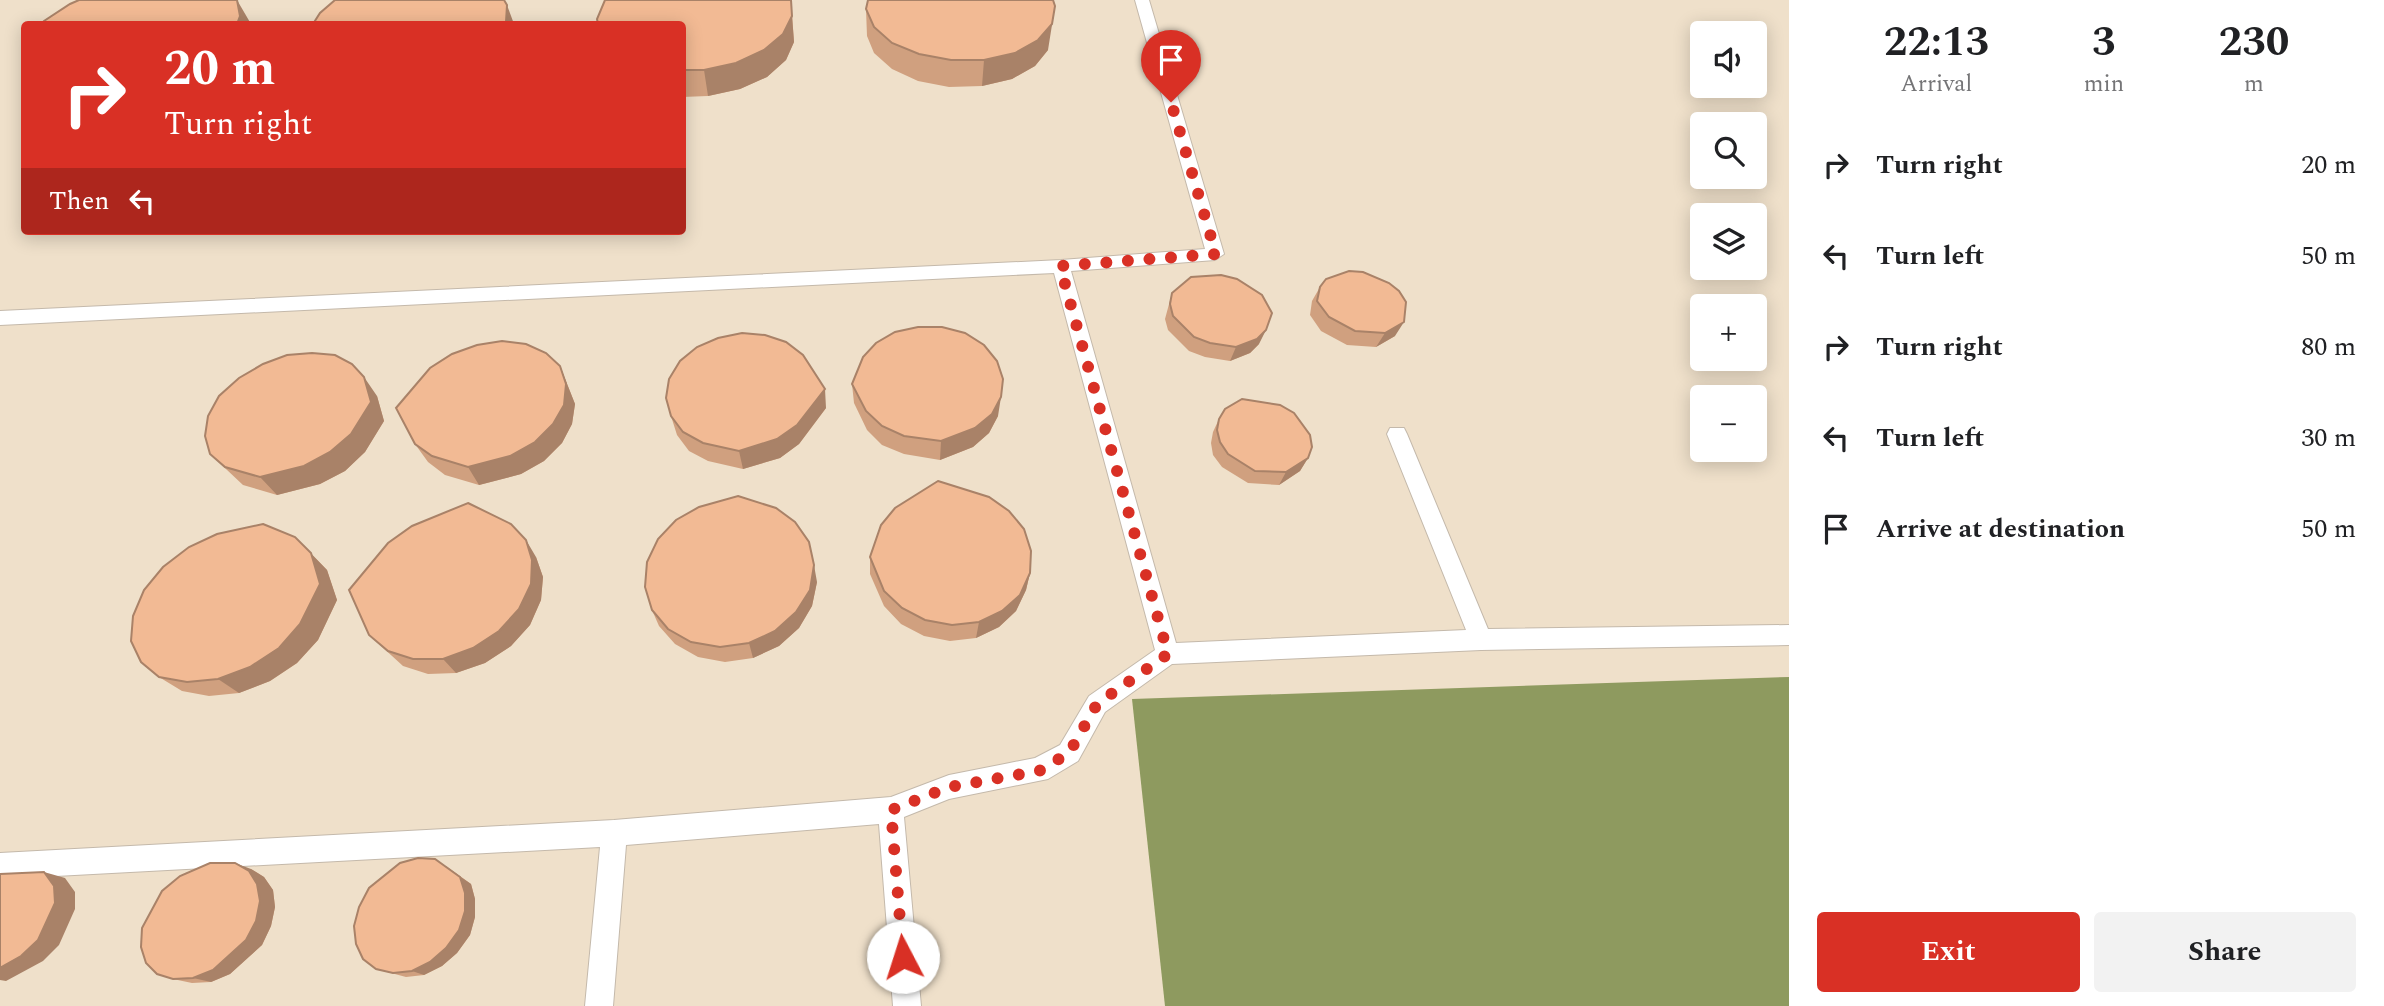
<!DOCTYPE html>
<html lang="en">
<head>
<meta charset="utf-8">
<style>
	body { margin:0; font-family:Spectral,serif; background:#f2f2f2; color:#202124; height:100vh; display:flex; flex-direction:column; font-size:26px; white-space:nowrap }
	* { box-sizing:border-box; margin:0 }
	p { font-size:23px; color:#757577 }
	.icon { flex:none; width:38px; height:38px; fill:none; stroke:currentColor; stroke-width:2; stroke-linecap:round; stroke-linejoin:round }
	.map { position:relative; flex:1; overflow:hidden }
	.drawer { display:flex; flex-direction:column; background:#fff; width:595px }
	.drawer>* { flex:none }
	.banner { position:absolute; left:21px; top:21px; width:665px; height:214px; border-radius:7px; box-shadow:0 4px 18px #0003; background:#d93025; color:#fff; overflow:hidden }
	.controls { position:absolute; left:1690px; top:21px; display:grid; gap:14px }
	.controls a { display:grid; place-items:center; width:77px; height:77px; border-radius:7px; background:#fff; box-shadow:0 4px 18px #0003; font-size:35px }
	.pin { position:absolute; display:grid; place-items:center; width:60px; height:60px; color:#fff; margin:-72px -30px; border-radius:50% 50% 50% 0; rotate:-45deg; box-shadow:0 0 7px #0007 }
	.pin .icon { rotate:45deg }
	.me { position:absolute; width:77px; margin:-38px; rotate:355deg; stroke-linejoin:round; filter:drop-shadow(0 0 5px #0008) }
	.turn { display:flex; align-items:center; gap:24px; height:147px; padding:0 28px; font-size:32px }
	.turn .icon { width:91px; height:91px; stroke-width:2.5 }
	.turn b { display:block; font-size:49px; line-height:60px }
	.then { display:flex; align-items:center; height:66px; padding:0 28px; background:#0003; gap:14px; font-size:26px }
	.eta { display:flex; justify-content:space-evenly; align-items:center; height:119px; text-align:center }
	.eta b { font-size:42px; font-weight:700; line-height:49px }
	.action { display:flex; gap:14px; margin-top:auto; padding:14px 28px }
	.action a { flex:1; height:80px; border-radius:7px; background:#d93025; color:#fff; font-size:28px; font-weight:700; line-height:80px; text-align:center }
	.action a+a { background:#f2f2f2; color:#202124 }
	ul { padding:0; list-style:none }
	li { display:flex; align-items:center; gap:21px; height:91px; padding:0 28px }
	li div { flex:1 }
	li b { display:block; font-size:26px }
	li em { font-style:normal }
	main { display:flex; flex:1; min-height:0 }
	.map>svg:first-child { display:block }
	.built { fill:#efe0ca; fill-rule:evenodd }
	.water { fill:#8e9a5f }
	.lines { fill:none; stroke-linecap:round; stroke-linejoin:round }
	.service-casing { stroke:#c4b9ab; stroke-width:2 }
	.service { fill:#fff; fill-rule:evenodd }
	.wall { fill:#d0a07f }
	.shaded-wall { fill:#a98268 }
	.building { fill:#f2ba94; stroke:#a98268; stroke-width:2 }
	.route { stroke:#d93025; stroke-width:12; stroke-dasharray:0 21.6 }
</style>
</head>
<body>
<main>
<div class="map">
<svg width="1789" height="1006" viewBox="0 0 1789 1006">
	<rect width="100%" height="100%" fill="#f5ebdc"/>
	<path class="built" d="M 0,0 L 1789,0 L 1789,1006 L 0,1006 ZM 24,24 L 682,24 L 682,231 L 24,231 ZM 1703,33 L 1755,33 L 1755,86 L 1703,86 ZM 1703,124 L 1755,124 L 1755,177 L 1703,177 ZM 1703,215 L 1755,215 L 1755,268 L 1703,268 ZM 1703,306 L 1755,306 L 1755,359 L 1703,359 ZM 1703,397 L 1755,397 L 1755,450 L 1703,450 Z"/>
	<path class="water" d="M 1789,677 L 1789,1006 L 1165,1006 L 1132,699 Z"/>
	<g class="lines">
		<g class="service-casing">
			<path id="service" d="M 1135,0 L 1149,0 L 1224,254 L 1215,260 L 1071,271 L 1176,643 L 1466,630 L 1387,434 L 1390,428 L 1404,428 L 1407,434 L 1488,629 L 1789,625 L 1789,645 L 1481,650 L 1172,664 L 1105,712 L 1078,761 L 1048,779 L 949,799 L 904,817 L 921,1006 L 893,1006 L 879,824 L 626,845 L 613,1006 L 585,1006 L 600,847 L 0,879 L 0,853 L 614,820 L 891,797 L 949,775 L 1035,758 L 1060,745 L 1089,696 L 1155,650 L 1054,273 L 0,325 L 0,311 L 1061,260 L 1205,249 Z"/>
		</g>
		<use href="#service" class="service"/>
	</g>
	<path class="wall" d="M 791,0 L 794,42 L 786,60 L 767,77 L 740,89 L 708,96 L 682,97 L 682,24 Z
		M 866,9 L 1048,50 L 1035,66 L 1012,79 L 982,86 L 949,87 L 918,81 L 892,69 L 874,53 L 867,36 Z
		M 1320,287 L 1395,336 L 1376,347 L 1347,345 L 1321,331 L 1310,315 L 1312,301 Z
		M 1172,293 L 1259,344 L 1250,353 L 1230,361 L 1205,357 L 1189,351 L 1168,330 L 1165,319 Z
		M 560,366 L 575,404 L 572,424 L 562,443 L 544,461 L 521,474 L 479,485 L 445,475 L 428,462 L 415,444 Z
		M 852,384 L 998,416 L 989,433 L 973,447 L 940,460 L 904,454 L 882,445 L 867,430 L 854,403 Z
		M 377,396 L 384,421 L 365,452 L 345,471 L 320,484 L 277,495 L 243,485 L 210,454 Z
		M 826,408 L 799,444 L 780,458 L 743,469 L 708,461 L 689,451 L 677,435 L 671,416 Z
		M 1219,419 L 1308,458 L 1300,471 L 1279,485 L 1248,483 L 1222,467 L 1213,455 L 1211,443 L 1213,432 Z
		M 295,537 L 327,570 L 337,600 L 318,640 L 297,663 L 270,681 L 239,693 L 209,696 L 182,691 L 159,677 Z
		M 536,557 L 543,577 L 541,600 L 530,625 L 511,646 L 485,663 L 456,673 L 428,674 L 403,666 L 369,635 Z
		M 870,557 L 1030,573 L 1026,590 L 1016,611 L 999,627 L 976,638 L 950,641 L 924,636 L 901,624 L 884,606 L 870,574 Z
		M 817,582 L 812,606 L 799,628 L 779,646 L 753,658 L 725,662 L 698,657 L 675,644 L 659,626 L 652,610 Z
		M 446,866 L 471,884 L 475,899 L 475,917 L 470,935 L 457,953 L 442,966 L 424,975 L 406,977 L 376,969 Z
		M 251,869 L 264,877 L 273,890 L 275,907 L 271,926 L 262,945 L 230,974 L 211,982 L 192,983 L 173,979 Z"/>
	<path class="shaded-wall" d="M 237,0 L 251,24 L 237,24 Z
		M 507,5 L 514,24 L 504,24 Z
		M 1055,6 L 1048,50 L 1035,66 L 1012,79 L 982,86 L 984,60 Z
		M 792,16 L 794,42 L 786,60 L 767,77 L 740,89 L 708,96 L 704,70 Z
		M 1404,322 L 1395,336 L 1376,347 L 1385,333 Z
		M 1266,330 L 1259,344 L 1250,353 L 1230,361 L 1236,347 Z
		M 560,366 L 575,404 L 572,424 L 562,443 L 544,461 L 521,474 L 479,485 L 468,467 Z
		M 364,377 L 377,396 L 384,421 L 365,452 L 345,471 L 320,484 L 277,495 L 260,477 Z
		M 825,389 L 826,408 L 799,444 L 780,458 L 743,469 L 739,451 Z
		M 1001,397 L 998,416 L 989,433 L 973,447 L 940,460 L 941,441 Z
		M 1308,458 L 1300,471 L 1279,485 L 1286,472 Z
		M 295,537 L 327,570 L 337,600 L 318,640 L 297,663 L 270,681 L 239,693 L 218,679 Z
		M 526,540 L 536,557 L 543,577 L 541,600 L 530,625 L 511,646 L 485,663 L 456,673 L 443,659 Z
		M 814,565 L 817,582 L 812,606 L 799,628 L 779,646 L 753,658 L 749,643 Z
		M 1030,573 L 1026,590 L 1016,611 L 999,627 L 976,638 L 979,622 Z
		M 435,859 L 471,884 L 475,899 L 475,917 L 470,935 L 457,953 L 442,966 L 424,975 L 412,971 Z
		M 235,863 L 251,869 L 264,877 L 273,890 L 275,907 L 271,926 L 262,945 L 230,974 L 211,982 L 193,978 Z
		M 44,872 L 65,878 L 75,892 L 75,909 L 59,945 L 43,961 L 6,981 L 0,980 L 0,968 Z"/>
	<path class="building" d="M 79,0 L 237,0 L 240,16 L 237,24 L 41,24 L 44,21 L 70,4 Z
		M 335,0 L 504,0 L 507,5 L 506,22 L 504,24 L 313,24 L 320,13 Z
		M 605,0 L 791,0 L 792,16 L 783,34 L 764,50 L 736,63 L 704,70 L 682,70 L 682,24 L 598,24 L 597,19 Z
		M 868,0 L 1053,0 L 1055,6 L 1052,24 L 1038,40 L 1015,53 L 984,60 L 951,60 L 919,54 L 892,43 L 874,27 L 866,9 Z
		M 24,50 L 24,64 L 22,58 Z
		M 1349,271 L 1363,272 L 1389,283 L 1399,291 L 1406,302 L 1404,322 L 1385,333 L 1355,331 L 1329,317 L 1317,301 L 1320,287 L 1326,279 Z
		M 1221,275 L 1237,279 L 1262,295 L 1272,313 L 1266,330 L 1257,339 L 1236,347 L 1210,343 L 1194,337 L 1173,316 L 1170,304 L 1172,293 L 1191,277 Z
		M 918,327 L 942,327 L 965,333 L 984,345 L 997,361 L 1003,379 L 1001,397 L 992,414 L 975,428 L 941,441 L 904,436 L 882,426 L 866,411 L 852,384 L 863,357 L 876,343 L 895,332 Z
		M 742,333 L 765,335 L 786,342 L 803,355 L 825,389 L 797,425 L 777,439 L 739,451 L 703,443 L 683,432 L 671,416 L 666,398 L 669,379 L 680,361 L 697,347 L 718,338 Z
		M 502,341 L 526,344 L 546,353 L 560,366 L 566,384 L 564,405 L 553,424 L 535,442 L 510,456 L 468,467 L 432,456 L 415,444 L 396,408 L 430,368 L 452,354 L 477,345 Z
		M 312,353 L 335,355 L 352,364 L 364,377 L 371,402 L 351,434 L 330,452 L 304,466 L 260,477 L 225,467 L 210,454 L 205,436 L 208,416 L 219,396 L 239,378 L 263,364 L 287,355 Z
		M 1242,399 L 1280,405 L 1294,413 L 1310,435 L 1312,447 L 1308,458 L 1286,472 L 1255,471 L 1228,454 L 1220,442 L 1217,430 L 1219,419 L 1225,409 Z
		M 938,481 L 989,497 L 1009,511 L 1024,529 L 1031,551 L 1030,573 L 1020,595 L 1002,611 L 979,622 L 952,625 L 925,620 L 902,608 L 884,591 L 870,557 L 881,525 L 895,508 Z
		M 738,496 L 776,508 L 795,522 L 809,542 L 814,565 L 810,590 L 796,612 L 775,631 L 749,643 L 720,647 L 691,642 L 668,629 L 652,610 L 645,587 L 647,562 L 658,539 L 676,520 L 699,507 Z
		M 468,503 L 511,524 L 526,540 L 532,560 L 531,584 L 519,609 L 499,631 L 473,648 L 443,659 L 413,659 L 388,651 L 369,635 L 349,590 L 388,543 L 412,526 Z
		M 263,524 L 295,537 L 311,553 L 320,584 L 300,624 L 279,648 L 250,667 L 218,679 L 187,682 L 159,677 L 141,662 L 131,641 L 133,616 L 144,590 L 163,567 L 189,547 L 217,534 Z
		M 418,858 L 435,859 L 460,877 L 465,893 L 465,911 L 459,930 L 446,948 L 430,962 L 412,971 L 393,973 L 376,969 L 363,959 L 356,944 L 354,926 L 359,907 L 369,888 L 400,863 Z
		M 210,863 L 235,863 L 249,871 L 257,884 L 260,901 L 256,921 L 246,940 L 213,970 L 193,978 L 173,979 L 157,974 L 146,963 L 141,947 L 142,928 L 162,891 L 180,876 Z
		M 44,872 L 54,886 L 55,903 L 38,940 L 21,956 L 0,968 L 0,874 Z"/>
	<g class="lines">
		<path class="route" d="M 903,957 L 891,810 L 949,787 L 1039,771 L 1069,753 L 1097,704 L 1168,654 L 1060,266 L 1216,254 L 1171,102"/>
	</g>
</svg>
<div class="controls">
<a><svg class="icon" aria-label="sound" viewBox="0 0 24 24"><path d="M4 9h4l5-4v14l-5-4H4zM17 9q2 3 0 6"/></svg></a>
<a><svg class="icon" aria-label="search" viewBox="0 0 24 24"><circle cx="10" cy="10" r="6"/><path d="M15 15l6 6"/></svg></a>
<a><svg class="icon" aria-label="layers" viewBox="0 0 24 24"><path d="M12 4l9 5-9 5-9-5zM3 14l9 5 9-5"/></svg></a>
<a>+</a>
<a>−</a>
</div>
<div class="pin" style="left:1171px;top:102px;background:#d93025"><svg class="icon" aria-label="arrive" viewBox="0 0 24 24"><path d="M6 21V4h12l-3 4 3 4H6"/></svg></div>
<svg class="me" style="left:903px;top:957px" viewBox="-20 -20 40 40"><circle r="19" fill="#fff"/><path d="M0-13L10 11 0 6-10 11z" fill="#d93025"/></svg>
<div class="banner">
<div class="turn"><svg class="icon" aria-label="right" viewBox="0 0 24 24"><path d="M7 20v-9h11M14 6l5 5-5 5"/></svg><div><b>20 m</b>Turn right</div></div>
<div class="then">Then<svg class="icon" aria-label="left" viewBox="0 0 24 24"><path d="M17 20v-9H6M10 6l-5 5 5 5"/></svg></div>
</div>
</div>
<section class="drawer">
<div class="eta">
<div><b>22:13</b><p>Arrival</p></div>
<div><b>3</b><p>min</p></div>
<div><b>230</b><p>m</p></div>
</div>
<ul>
<li><svg class="icon" aria-label="right" viewBox="0 0 24 24"><path d="M7 20v-9h11M14 6l5 5-5 5"/></svg><div><b>Turn right</b></div><em>20 m</em></li>
<li><svg class="icon" aria-label="left" viewBox="0 0 24 24"><path d="M17 20v-9H6M10 6l-5 5 5 5"/></svg><div><b>Turn left</b></div><em>50 m</em></li>
<li><svg class="icon" aria-label="right" viewBox="0 0 24 24"><path d="M7 20v-9h11M14 6l5 5-5 5"/></svg><div><b>Turn right</b></div><em>80 m</em></li>
<li><svg class="icon" aria-label="left" viewBox="0 0 24 24"><path d="M17 20v-9H6M10 6l-5 5 5 5"/></svg><div><b>Turn left</b></div><em>30 m</em></li>
<li><svg class="icon" aria-label="arrive" viewBox="0 0 24 24"><path d="M6 21V4h12l-3 4 3 4H6"/></svg><div><b>Arrive at destination</b></div><em>50 m</em></li>
</ul>
<div class="action"><a>Exit</a><a>Share</a></div>
</section>
</main>
</body>
</html>
